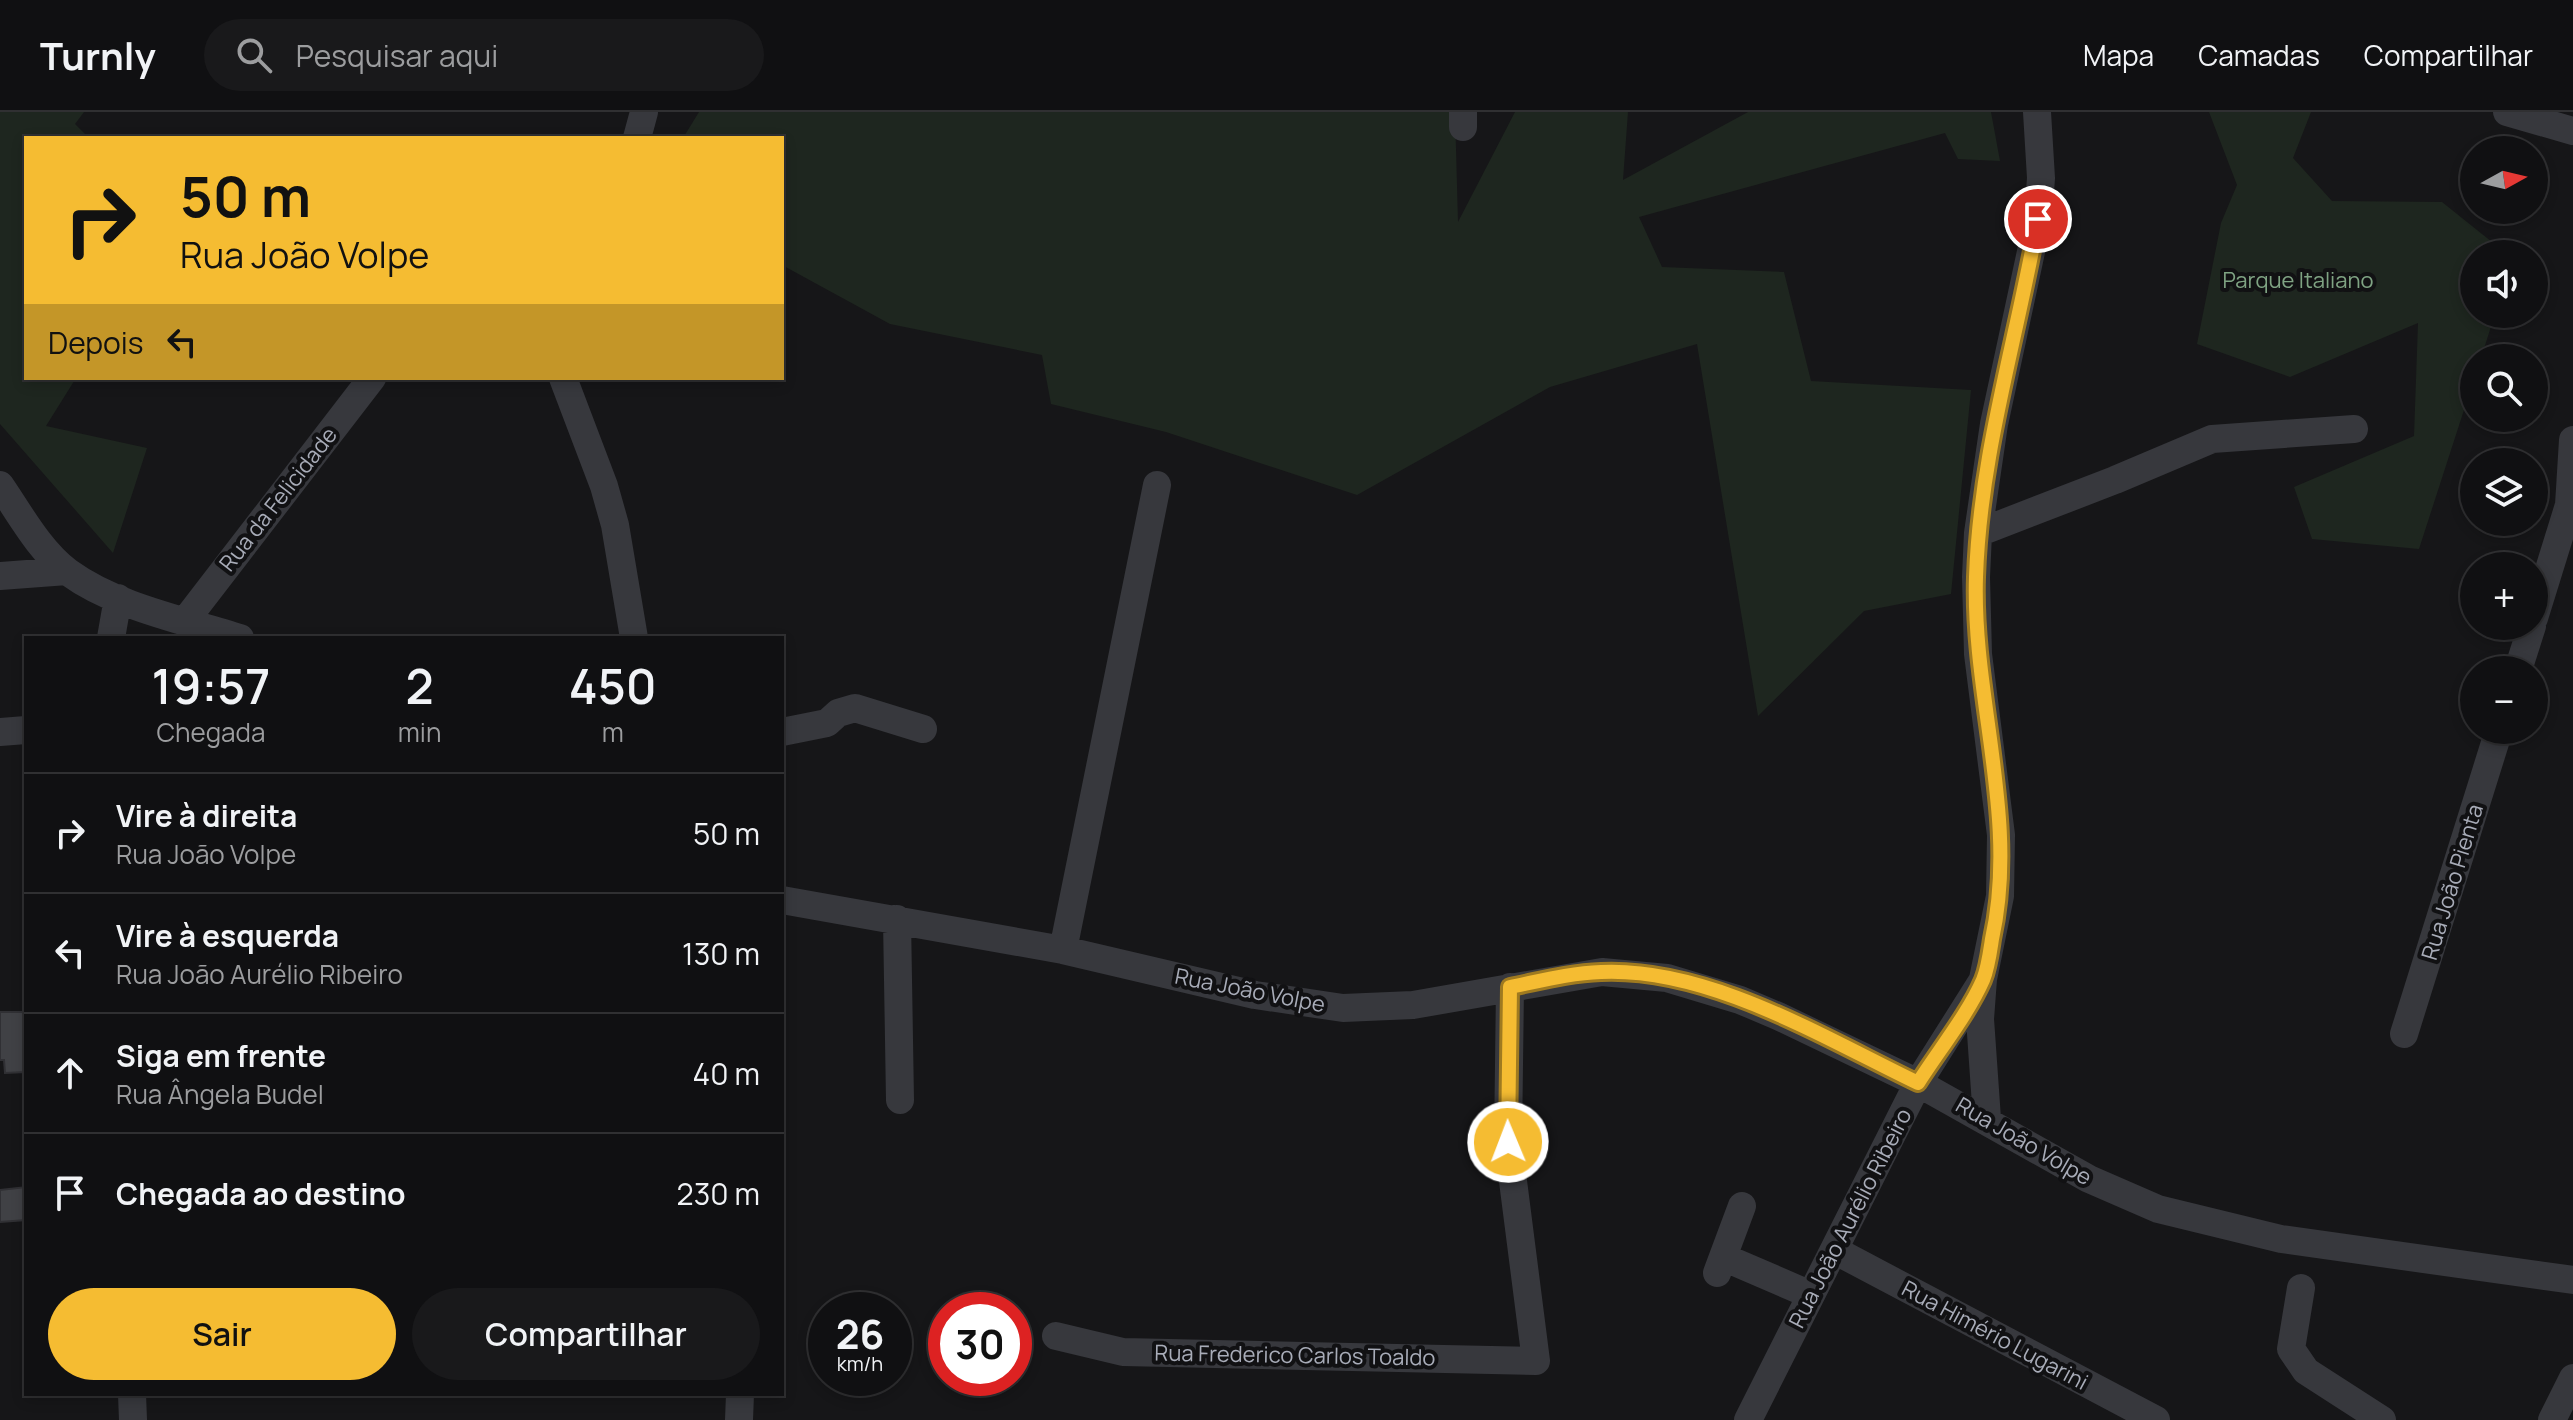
<!DOCTYPE html>
<html lang="pt">
<head>
<meta charset="utf-8">
<style>
	body { margin:0; font-family:Manrope,sans-serif; background:#19191b; color:#f1f3f6; height:100vh; display:flex; flex-direction:column; font-size:30px; white-space:nowrap }
	* { box-sizing:border-box; margin:0 }
	p { font-size:26px; color:#9c9d9f }
	.icon { flex:none; width:44px; height:44px; fill:none; stroke:currentColor; stroke-width:2; stroke-linecap:round; stroke-linejoin:round }
	.map { position:relative; flex:1; overflow:hidden }
	.details { position:absolute; left:24px; top:524px; width:760px; height:760px; display:flex; flex-direction:column; background:#101012; border-radius:0px; box-shadow:0 4px 12px #0003,0 0 0 2px #303032 }
	.details>* { flex:none }
	.guide { position:absolute; left:24px; top:24px; width:760px; height:244px; border-radius:0px; box-shadow:0 4px 12px #0003,0 0 0 2px #303032; background:#f5bc32; color:#111; overflow:hidden }
	.needle { width:52px; rotate:82deg }
	.buttons { position:absolute; left:2460px; top:24px; display:grid; gap:16px }
	.buttons a { display:grid; place-items:center; width:88px; height:88px; border-radius:50%; background:#101012; box-shadow:0 4px 12px #0003,0 0 0 2px #303032; font-size:40px }
	.speed { position:absolute; left:808px; top:1180px; display:flex; gap:16px; font-size:40px; font-weight:700; text-align:center }
	.speed>* { display:grid; place-content:center; width:104px; height:104px; border-radius:50%; background:#101012; box-shadow:0 4px 12px #0003,0 0 0 2px #303032; line-height:1 }
	.speed small { font-size:20px; font-weight:400 }
	.speed .limit { border:12px solid #d22; background:#fff; color:#111 }
	.pin { position:absolute; display:grid; place-items:center; width:68px; height:68px; color:#fff; margin:-34px; border:4px solid #fff; border-radius:50%; box-shadow:0 2px 8px #0007 }
	.me { position:absolute; width:88px; margin:-44px; rotate:359deg; stroke-linejoin:round; filter:drop-shadow(0 0 6px #0008) }
	.turn { display:flex; align-items:center; gap:28px; height:168px; padding:0 24px; font-size:36px }
	.turn .icon { width:104px; height:104px; stroke-width:2.5 }
	.turn b { display:block; font-size:56px; line-height:68px }
	.then { display:flex; align-items:center; height:76px; padding:0 24px; background:#0003; gap:16px; font-size:30px }
	.eta { display:flex; justify-content:space-evenly; align-items:center; height:136px; text-align:center }
	.eta b { font-size:48px; font-weight:600; line-height:56px }
	.button { display:flex; gap:16px; margin-top:auto; padding:16px 24px }
	.button a { flex:1; height:92px; border-radius:48px; background:#f5bc32; color:#111; font-size:32px; font-weight:600; line-height:92px; text-align:center }
	.button a+a { background:#19191b; color:#f1f3f6 }
	ul { padding:0; list-style:none }
	li { display:flex; align-items:center; gap:24px; height:120px; padding:0 24px; border-top:2px solid #303032 }
	li div { flex:1 }
	li b { display:block; font-size:30px }
	li em { font-style:normal }
	header { display:flex; align-items:center; gap:48px; box-sizing:border-box; height:112px; padding:0 40px; background:#101012; border-bottom:2px solid #303032 }
	header strong { font-size:38px }
	nav { display:flex; gap:44px; margin-inline-start:auto; font-size:28px }
	.search { width:560px; height:72px; background:#19191b; display:flex; align-items:center; gap:20px; box-sizing:border-box; padding:0 28px; border-radius:44px; color:#9c9d9f; font-size:30px }
	.map>svg:first-child { display:block }
	.green { fill:#1e261f }
	.building { fill:#404145; stroke:#303034; stroke-width:2 }
	.lines { fill:none; stroke-linecap:round; stroke-linejoin:round }
	.minor { stroke:#37383d; stroke-width:28 }
	.route-casing { stroke:#9f7a20; stroke-width:20 }
	.route { stroke:#f5bc32; stroke-width:14 }
	.labels { text-anchor:middle; stroke-width:8; stroke-linejoin:round; paint-order:stroke }
	.park-label { font-size:22px; fill:#7fa383; stroke:#111113 }
	.street-label { font-size:22px; fill:#a8acb8; stroke:#111113 }
</style>
</head>
<body>
<header>
<strong>Turnly</strong>
<div class="search"><svg class="icon" aria-label="search" viewBox="0 0 24 24"><circle cx="10" cy="10" r="6"/><path d="M15 15l6 6"/></svg>Pesquisar aqui</div>
<nav><a>Mapa</a><a>Camadas</a><a>Compartilhar</a></nav>
</header>
<div class="map">
<svg width="2573" height="1308" viewBox="0 0 2573 1308">
	<rect width="100%" height="100%" fill="#161618"/>
	<path class="green" d="M 0,0 L 84,0 L 75,12 L 89,26 L 26,26 L 26,266 L 76,266 L 46,314 L 147,336 L 113,441 L 0,312 Z
		M 699,0 L 1455,0 L 1458,110 L 1515,0 L 1628,0 L 1623,68 L 1748,0 L 1991,0 L 2000,49 L 1958,47 L 1945,21 L 1639,105 L 1662,155 L 1784,160 L 1811,269 L 1971,278 L 1951,482 L 1864,499 L 1758,604 L 1697,232 L 1550,275 L 1357,383 L 1166,320 L 1051,292 L 1042,243 L 890,212 L 782,153 L 782,26 L 683,26 Z
		M 2209,0 L 2311,0 L 2293,46 L 2332,89 L 2442,90 L 2507,142 L 2474,142 L 2474,202 L 2495,202 L 2481,246 L 2474,246 L 2474,267 L 2419,437 L 2312,427 L 2294,375 L 2414,324 L 2418,211 L 2290,265 L 2197,232 L 2221,111 L 2237,73 Z"/>
	<path class="building" d="M 0,900 L 26,900 L 26,960 L 5,961 L 4,948 L 0,948 Z
		M 26,1075 L 26,1108 L 0,1110 L 0,1078 Z"/>
	<g class="lines">
		<path class="minor" d="M 1463,0 L 1463,15
			M 2507,0 L 2573,19
			M 637,26 L 644,0
			M 563,266 L 604,374 L 615,413 L 634,526
			M 0,373 C 20,402 39,438 68,460 C 116,495 184,508 240,526
			M 1978,421 L 2115,368 L 2212,327 L 2354,317
			M 0,464 L 67,459
			M 2534,506 L 2569,393 L 2573,328
			M 185,509 L 372,266
			M 111,526 L 118,486
			M 2518,558 L 2532,514
			M 0,620 L 26,618
			M 782,620 L 827,611 L 838,601 L 855,596 L 923,617
			M 782,788 L 1063,838 L 1255,883 L 1343,896 L 1413,893 L 1602,860 L 1667,866 L 1740,888 L 1778,904 L 1918,971 L 2089,1067 L 2158,1097 L 2281,1127 L 2573,1168
			M 897,807 L 900,988
			M 1063,838 L 1157,373
			M 2404,922 L 2499,618
			M 1987,1007 L 1980,907 L 1983,867 L 2000,784 L 2001,723 L 1978,542 L 1976,465 L 1978,421 L 1994,312 L 2038,107 L 2041,66 L 2037,0
			M 1834,1138 L 2156,1308
			M 1723,1145 L 1811,1183
			M 1717,1161 L 1742,1094
			M 2301,1176 L 2291,1237 L 2306,1259 L 2382,1308
			M 1056,1224 L 1123,1240 L 1536,1249 L 1508,1030 L 1510,875
			M 132,1282 L 133,1308
			M 739,1308 L 740,1282
			M 1748,1308 L 1918,971 L 1981,871
			M 2552,1308 L 2573,1266"/>
	</g>
	<g class="lines">
		<g class="route-casing">
			<path id="route" d="M 1508,1030 L 1510,875 C 1540,869 1570,861 1601,860 C 1709,855 1824,926 1918,971 C 1939,938 1968,902 1983,868 C 1988,856 1990,840 1992,827 C 2019,706 1972,586 1976,465 C 1980,342 2017,227 2038,107"/>
		</g>
		<use href="#route" class="route"/>
	</g>
	<g class="labels">
		<g class="park-label">
			<text x="2298" y="176">Parque Italiano</text>
		</g>
		<g class="street-label">
			<text transform="translate(278 387) rotate(-52)" y="8">Rua da Felicidade</text>
			<text transform="translate(2452 770) rotate(-73)" y="8">Rua João Pienta</text>
			<text transform="translate(1250 878) rotate(11)" y="8">Rua João Volpe</text>
			<text transform="translate(2024 1029) rotate(30)" y="8">Rua João Volpe</text>
			<text transform="translate(1850 1106) rotate(-63)" y="8">Rua João Aurélio Ribeiro</text>
			<text transform="translate(1995 1223) rotate(28)" y="8">Rua Himério Lugarini</text>
			<text transform="translate(1295 1243) rotate(1)" y="8">Rua Frederico Carlos Toaldo</text>
		</g>
	</g>
</svg>
<div class="buttons">
<a><svg class="needle" viewBox="-14 -14 28 28"><path d="M0-13l5 13h-10z" fill="#e53935"/><path d="M0 13l5-13h-10z" fill="#9c9d9f"/></svg></a>
<a><svg class="icon" aria-label="sound" viewBox="0 0 24 24"><path d="M4 9h4l5-4v14l-5-4H4zM17 9q2 3 0 6"/></svg></a>
<a><svg class="icon" aria-label="search" viewBox="0 0 24 24"><circle cx="10" cy="10" r="6"/><path d="M15 15l6 6"/></svg></a>
<a><svg class="icon" aria-label="layers" viewBox="0 0 24 24"><path d="M12 4l9 5-9 5-9-5zM3 14l9 5 9-5"/></svg></a>
<a>+</a>
<a>−</a>
</div>
<div class="speed"><div>26<small>km/h</small></div><div class="limit">30</div></div>
<div class="pin" style="left:2038px;top:107px;background:#d93025"><svg class="icon" aria-label="arrive" viewBox="0 0 24 24"><path d="M6 21V4h12l-3 4 3 4H6"/></svg></div>
<svg class="me" style="left:1508px;top:1030px" viewBox="-20 -20 40 40"><circle r="17" fill="#f5bc32" stroke="#fff" stroke-width="3"/><path d="M0-11L8 9 0 5-8 9z" fill="#fff"/></svg>
<div class="guide">
<div class="turn"><svg class="icon" aria-label="right" viewBox="0 0 24 24"><path d="M7 20v-9h11M14 6l5 5-5 5"/></svg><div><b>50 m</b>Rua João Volpe</div></div>
<div class="then">Depois<svg class="icon" aria-label="left" viewBox="0 0 24 24"><path d="M17 20v-9H6M10 6l-5 5 5 5"/></svg></div>
</div>
<section class="details">
<div class="eta">
<div><b>19:57</b><p>Chegada</p></div>
<div><b>2</b><p>min</p></div>
<div><b>450</b><p>m</p></div>
</div>
<ul>
<li><svg class="icon" aria-label="right" viewBox="0 0 24 24"><path d="M7 20v-9h11M14 6l5 5-5 5"/></svg><div><b>Vire à direita</b><p>Rua João Volpe</p></div><em>50 m</em></li>
<li><svg class="icon" aria-label="left" viewBox="0 0 24 24"><path d="M17 20v-9H6M10 6l-5 5 5 5"/></svg><div><b>Vire à esquerda</b><p>Rua João Aurélio Ribeiro</p></div><em>130 m</em></li>
<li><svg class="icon" aria-label="ahead" viewBox="0 0 24 24"><path d="M12 20V5M6 11l6-6 6 6"/></svg><div><b>Siga em frente</b><p>Rua Ângela Budel</p></div><em>40 m</em></li>
<li><svg class="icon" aria-label="arrive" viewBox="0 0 24 24"><path d="M6 21V4h12l-3 4 3 4H6"/></svg><div><b>Chegada ao destino</b></div><em>230 m</em></li>
</ul>
<div class="button"><a>Sair</a><a>Compartilhar</a></div>
</section>
</div>
</body>
</html>
